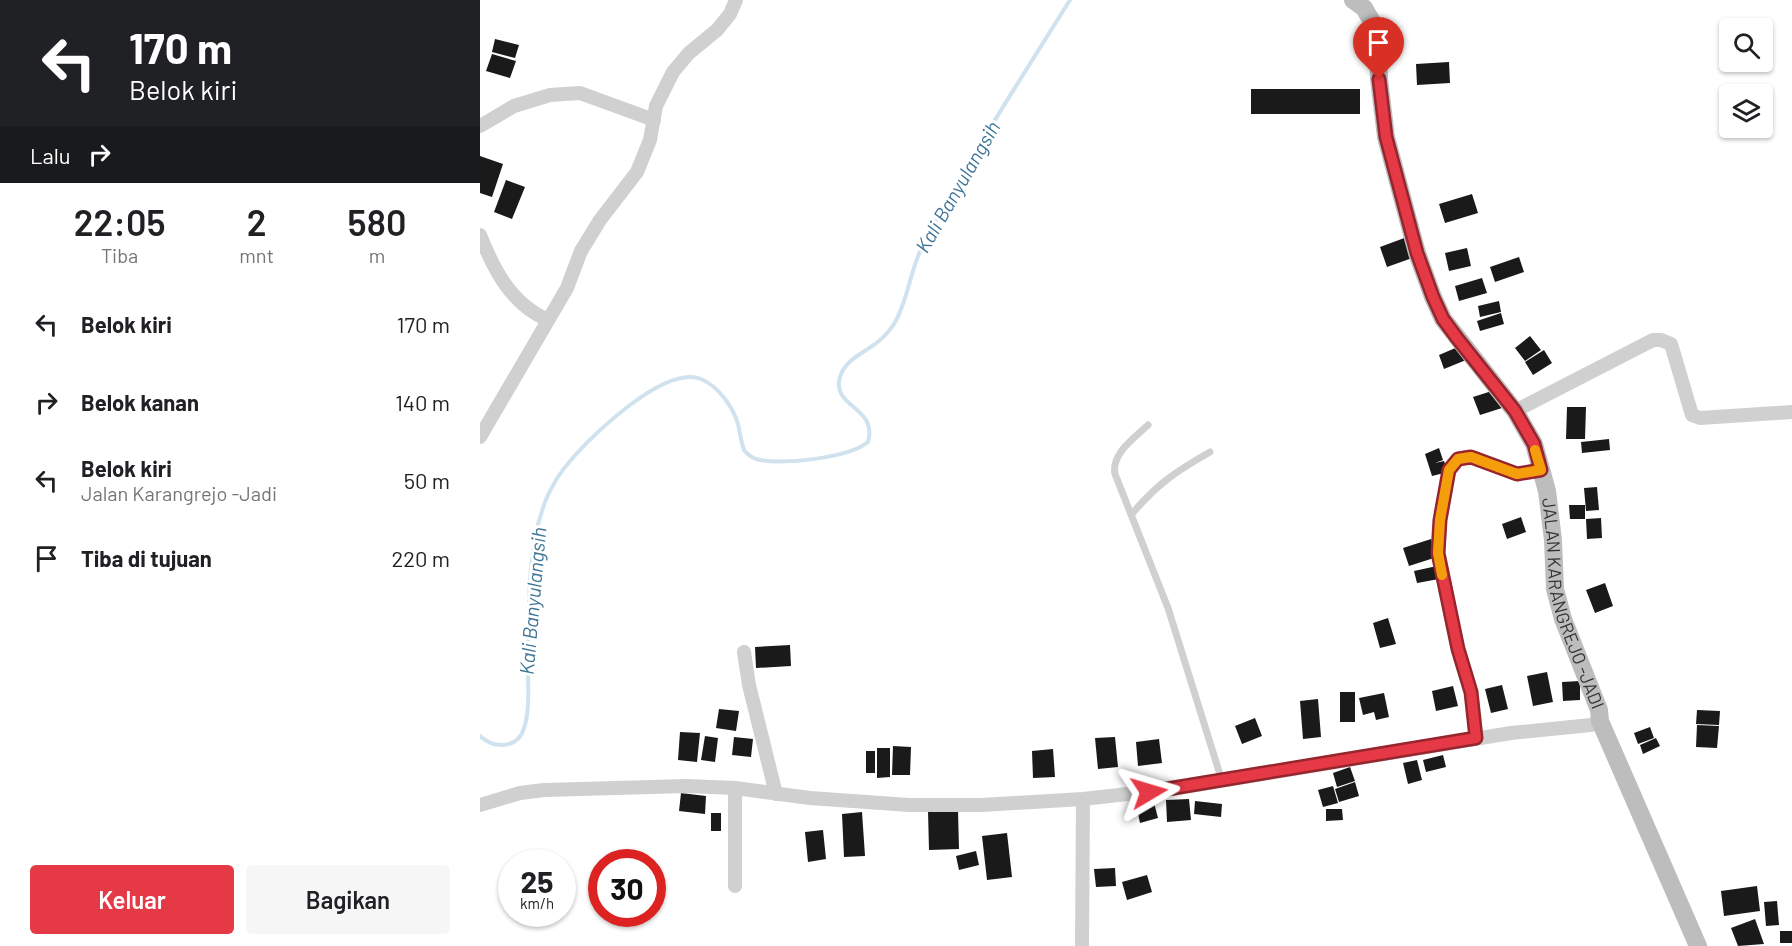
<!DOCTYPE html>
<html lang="id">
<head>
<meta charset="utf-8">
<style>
	body { margin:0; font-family:Barlow,sans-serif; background:#f6f6f6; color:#202124; height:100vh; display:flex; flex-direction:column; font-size:22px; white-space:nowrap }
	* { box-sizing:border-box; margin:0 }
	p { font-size:20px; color:#757577 }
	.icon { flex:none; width:33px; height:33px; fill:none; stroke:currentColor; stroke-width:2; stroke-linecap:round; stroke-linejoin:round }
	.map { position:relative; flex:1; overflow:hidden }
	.drawer { display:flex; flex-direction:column; background:#fff; width:480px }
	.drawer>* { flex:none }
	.guide { background:#202124; color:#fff; overflow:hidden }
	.controls { position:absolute; left:1239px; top:18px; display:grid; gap:12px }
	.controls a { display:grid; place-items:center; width:54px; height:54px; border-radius:6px; background:#fff; box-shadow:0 2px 4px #0004; font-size:30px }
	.speed { position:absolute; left:18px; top:849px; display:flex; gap:12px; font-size:30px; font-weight:700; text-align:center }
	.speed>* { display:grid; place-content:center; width:78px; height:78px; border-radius:50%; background:#fff; box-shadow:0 2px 4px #0004; line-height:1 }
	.speed small { font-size:15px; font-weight:400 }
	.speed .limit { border:9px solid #d22; background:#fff; color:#111 }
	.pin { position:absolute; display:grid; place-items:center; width:51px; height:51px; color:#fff; margin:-62px -26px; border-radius:50% 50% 50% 0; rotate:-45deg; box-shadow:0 0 6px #0007 }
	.pin .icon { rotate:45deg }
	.me { position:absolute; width:66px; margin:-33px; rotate:83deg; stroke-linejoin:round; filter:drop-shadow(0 0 4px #0008) }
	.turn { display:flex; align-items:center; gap:21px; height:126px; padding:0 30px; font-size:27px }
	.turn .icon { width:78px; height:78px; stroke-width:2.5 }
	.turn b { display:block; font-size:42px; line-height:51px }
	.then { display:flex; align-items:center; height:57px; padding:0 30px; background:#0003; gap:12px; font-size:22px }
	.eta { display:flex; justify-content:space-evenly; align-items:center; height:102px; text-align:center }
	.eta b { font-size:36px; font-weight:600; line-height:42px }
	.action { display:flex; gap:12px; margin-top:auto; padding:12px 30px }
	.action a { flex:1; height:69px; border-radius:6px; background:#e63946; color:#fff; font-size:24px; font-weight:600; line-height:69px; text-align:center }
	.action a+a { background:#f6f6f6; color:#202124 }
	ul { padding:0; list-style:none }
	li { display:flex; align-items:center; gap:18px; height:78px; padding:0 30px }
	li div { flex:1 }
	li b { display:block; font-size:22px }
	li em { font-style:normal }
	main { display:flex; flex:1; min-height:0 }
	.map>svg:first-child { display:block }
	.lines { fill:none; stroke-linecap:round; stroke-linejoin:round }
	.stream { stroke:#cfe2ee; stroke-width:4 }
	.building { fill:#1a1a1a }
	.lane { stroke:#d0d0d0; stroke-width:7 }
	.street { stroke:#d0d0d0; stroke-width:14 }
	.secondary { stroke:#bdbdbd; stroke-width:18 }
	.route-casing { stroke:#96252e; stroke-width:15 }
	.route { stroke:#e63946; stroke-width:10 }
	.slow { stroke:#f59e0b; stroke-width:10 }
	.labels { text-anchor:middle; stroke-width:6; stroke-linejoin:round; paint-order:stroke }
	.street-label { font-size:18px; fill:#333; stroke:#fff }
	.water-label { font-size:20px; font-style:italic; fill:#3f7597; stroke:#fff }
</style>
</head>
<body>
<main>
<section class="drawer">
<div class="guide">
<div class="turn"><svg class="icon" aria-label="left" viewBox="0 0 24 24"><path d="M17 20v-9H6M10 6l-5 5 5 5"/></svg><div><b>170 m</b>Belok kiri</div></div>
<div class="then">Lalu<svg class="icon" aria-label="right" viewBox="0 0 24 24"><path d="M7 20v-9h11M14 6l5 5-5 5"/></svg></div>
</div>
<div class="eta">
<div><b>22:05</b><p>Tiba</p></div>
<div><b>2</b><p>mnt</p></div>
<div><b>580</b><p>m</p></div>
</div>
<ul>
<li><svg class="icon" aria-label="left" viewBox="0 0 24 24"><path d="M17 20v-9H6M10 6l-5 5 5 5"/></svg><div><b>Belok kiri</b></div><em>170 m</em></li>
<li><svg class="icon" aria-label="right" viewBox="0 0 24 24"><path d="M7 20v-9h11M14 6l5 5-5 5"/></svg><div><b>Belok kanan</b></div><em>140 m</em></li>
<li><svg class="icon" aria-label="left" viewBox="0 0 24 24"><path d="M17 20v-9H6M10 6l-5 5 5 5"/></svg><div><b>Belok kiri</b><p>Jalan Karangrejo -Jadi</p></div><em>50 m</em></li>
<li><svg class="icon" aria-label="arrive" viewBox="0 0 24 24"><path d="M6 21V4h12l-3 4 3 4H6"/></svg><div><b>Tiba di tujuan</b></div><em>220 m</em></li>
</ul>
<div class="action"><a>Keluar</a><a>Bagikan</a></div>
</section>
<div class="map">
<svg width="1312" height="946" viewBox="0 0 1312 946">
	<rect width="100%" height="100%" fill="#fff"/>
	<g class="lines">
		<path class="stream" d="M 0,736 C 14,749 38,749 44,728 C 50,710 48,688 48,669 C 49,616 46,552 65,502 C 71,487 80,472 91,460 C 113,434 185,365 221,379 C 238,386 253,407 258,424 C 260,433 261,442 264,450 C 267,454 271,457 276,459 C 299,466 369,458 388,442 C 398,406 351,408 360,377 C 365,359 386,352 399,341 C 405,336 410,330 414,324 C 429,299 430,268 444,243 C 488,160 540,80 590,0"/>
	</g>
	<path class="building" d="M 15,39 L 39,45 L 35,58 L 12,52 Z
		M 12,54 L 36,61 L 30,78 L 6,71 Z
		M 969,62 L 970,83 L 937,85 L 936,64 Z
		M 771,89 L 880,89 L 880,114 L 771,114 Z
		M 0,156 L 23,164 L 12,197 L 0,193 Z
		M 26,180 L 45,187 L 32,219 L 14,212 Z
		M 992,194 L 998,213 L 965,223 L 959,204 Z
		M 927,237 L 935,257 L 907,267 L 900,247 Z
		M 987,248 L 991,266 L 969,271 L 965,253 Z
		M 1039,257 L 1044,272 L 1015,282 L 1010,267 Z
		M 1002,278 L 1007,293 L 979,301 L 975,286 Z
		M 1019,301 L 1021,312 L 1000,317 L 998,306 Z
		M 1021,313 L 1024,324 L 1000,331 L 997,321 Z
		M 1050,336 L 1061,350 L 1045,361 L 1035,348 Z
		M 980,346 L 986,360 L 964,369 L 959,355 Z
		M 1064,350 L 1072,363 L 1053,375 L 1045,362 Z
		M 1015,390 L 1022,408 L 1000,415 L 993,397 Z
		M 1087,407 L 1106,407 L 1105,439 L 1086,439 Z
		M 1129,439 L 1130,450 L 1102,453 L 1101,442 Z
		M 959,448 L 963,460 L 955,463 L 964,461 L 968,472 L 952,476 L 945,454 Z
		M 1117,487 L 1119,510 L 1106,511 L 1104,488 Z
		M 1089,505 L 1105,505 L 1105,519 L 1090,519 Z
		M 1041,517 L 1046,532 L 1027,539 L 1022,524 Z
		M 1121,518 L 1122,538 L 1107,539 L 1106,519 Z
		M 951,539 L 957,557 L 929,566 L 923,548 Z
		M 957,566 L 959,579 L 937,583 L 934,571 Z
		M 1125,583 L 1133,606 L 1115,613 L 1106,590 Z
		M 908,618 L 916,644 L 900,648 L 893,623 Z
		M 310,645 L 311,666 L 276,668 L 275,647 Z
		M 1067,672 L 1073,702 L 1053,706 L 1047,676 Z
		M 1100,681 L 1100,700 L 1083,701 L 1082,682 Z
		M 1022,685 L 1028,709 L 1011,713 L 1005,689 Z
		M 973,686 L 978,706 L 956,711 L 952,691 Z
		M 860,692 L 875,692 L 875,722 L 860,722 Z
		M 904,693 L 909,717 L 896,720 L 894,712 L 883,715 L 879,698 Z
		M 838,699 L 841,737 L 823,739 L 820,701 Z
		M 239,709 L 259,711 L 256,731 L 236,728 Z
		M 1217,710 L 1240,711 L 1239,725 L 1216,724 Z
		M 775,718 L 782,736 L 762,744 L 755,726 Z
		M 1217,725 L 1239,726 L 1237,748 L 1216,747 Z
		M 1170,727 L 1174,738 L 1158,744 L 1154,733 Z
		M 200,732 L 220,733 L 217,762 L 198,760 Z
		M 225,736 L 238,738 L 235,762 L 221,760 Z
		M 254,737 L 273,739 L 271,757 L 252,755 Z
		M 635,737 L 638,767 L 618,769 L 615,738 Z
		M 1176,738 L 1180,746 L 1163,754 L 1160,745 Z
		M 679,739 L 682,763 L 658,766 L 656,742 Z
		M 413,746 L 431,747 L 430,775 L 412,775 Z
		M 397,748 L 410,748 L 410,777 L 397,778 Z
		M 573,749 L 575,777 L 553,778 L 552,751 Z
		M 386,751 L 395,751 L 395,773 L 386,773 Z
		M 963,755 L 966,767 L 946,772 L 943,760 Z
		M 937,760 L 942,780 L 928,784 L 923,763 Z
		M 870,767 L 875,781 L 857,787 L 853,773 Z
		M 875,782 L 879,796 L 859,802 L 855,789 Z
		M 853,786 L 858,803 L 843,807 L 838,790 Z
		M 201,793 L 226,796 L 225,814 L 199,811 Z
		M 672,795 L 678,818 L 660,823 L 655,799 Z
		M 709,799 L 711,820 L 687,822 L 686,800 Z
		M 715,801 L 742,804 L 741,817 L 714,814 Z
		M 846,809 L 862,809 L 863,820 L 846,821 Z
		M 478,810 L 479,849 L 449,850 L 448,811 Z
		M 382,812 L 385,856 L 364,857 L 362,814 Z
		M 231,813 L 241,813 L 241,831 L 231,831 Z
		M 343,830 L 346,859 L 328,862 L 325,832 Z
		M 527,833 L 532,877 L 507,880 L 502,836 Z
		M 496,851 L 499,865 L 479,870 L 476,856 Z
		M 635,868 L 636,886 L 616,887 L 614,869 Z
		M 667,875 L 672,892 L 647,900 L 642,882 Z
		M 1277,886 L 1280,911 L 1244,916 L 1241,891 Z
		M 1297,901 L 1299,925 L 1286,926 L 1284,902 Z
		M 1275,919 L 1284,944 L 1258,946 L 1251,928 Z
		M 1300,931 L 1312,931 L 1312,943 L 1300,943 Z"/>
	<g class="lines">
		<path class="lane" d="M 668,425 C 654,438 631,454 635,474 L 688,608 L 742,781
			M 651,515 C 677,484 695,472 730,452"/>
		<path class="street" d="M 0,126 L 34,106 L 70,95 L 100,93 L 174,120
			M 0,235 C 14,270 31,304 68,320
			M 1035,411 L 1173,340 L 1181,340 L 1191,344 L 1212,415 L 1220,418 L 1312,412
			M 0,437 L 87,288 L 101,251 L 120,220 L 157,172 L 170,140 L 176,106 L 193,72 L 209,53 L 237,30 L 250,14 L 256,0
			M 264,652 L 269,685 L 296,794
			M 996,739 L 991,692 L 978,649 L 958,553 L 960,520 L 969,470 L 978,459 L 991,457 L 1037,474 L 1061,470
			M 0,805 L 40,793 L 64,790 L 207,786 L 255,788 L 330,798 L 429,805 L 501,805 L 603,799 L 692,789 L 1031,733 L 1111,725 L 1120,721
			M 255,886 L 255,788
			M 602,946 L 603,799"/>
		<path class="secondary" id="s1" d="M 873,0 L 884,8 L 894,25 L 898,49 L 899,79 L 906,137 L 937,253 L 953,297 L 963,319 L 1035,411 L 1054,444 L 1067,491 L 1073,540 L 1075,589 L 1083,619 L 1119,710 L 1120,721 L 1218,946"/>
	</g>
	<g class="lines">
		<g class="route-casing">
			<path id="route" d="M 669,792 L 996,738 L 991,692 L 978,649 L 958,553 L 960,520 L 969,470 L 978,459 L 991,457 L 1037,474 L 1061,470 L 1054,444 L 1035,411 L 977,338 L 963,319 L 953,297 L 937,253 L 906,137 L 899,79"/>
		</g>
		<use href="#route" class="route"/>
		<path class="slow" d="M 962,575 L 958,553 L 960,520 L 969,470 L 978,459 L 991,457 L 1037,474 L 1061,470 L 1055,450"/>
	</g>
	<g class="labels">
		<g class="street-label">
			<text dy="6" stroke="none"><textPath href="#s1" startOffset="657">JALAN KARANGREJO -JADI</textPath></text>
		</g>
		<g class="water-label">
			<text transform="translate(478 187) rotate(-60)" y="7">Kali Banyulangsih</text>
			<text transform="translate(53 601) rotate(-85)" y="7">Kali Banyulangsih</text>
		</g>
	</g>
</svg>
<div class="controls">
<a><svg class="icon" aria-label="search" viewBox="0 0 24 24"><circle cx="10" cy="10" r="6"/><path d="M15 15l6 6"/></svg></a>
<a><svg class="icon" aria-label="layers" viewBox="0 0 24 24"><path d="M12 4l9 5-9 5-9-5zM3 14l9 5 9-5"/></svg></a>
</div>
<div class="speed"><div>25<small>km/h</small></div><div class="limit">30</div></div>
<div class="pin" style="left:899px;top:79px;background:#d93025"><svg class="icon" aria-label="arrive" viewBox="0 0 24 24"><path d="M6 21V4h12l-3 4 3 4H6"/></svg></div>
<svg class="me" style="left:669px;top:792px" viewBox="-20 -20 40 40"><path d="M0-17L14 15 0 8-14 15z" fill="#e63946" stroke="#fff" stroke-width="4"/></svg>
</div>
</main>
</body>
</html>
